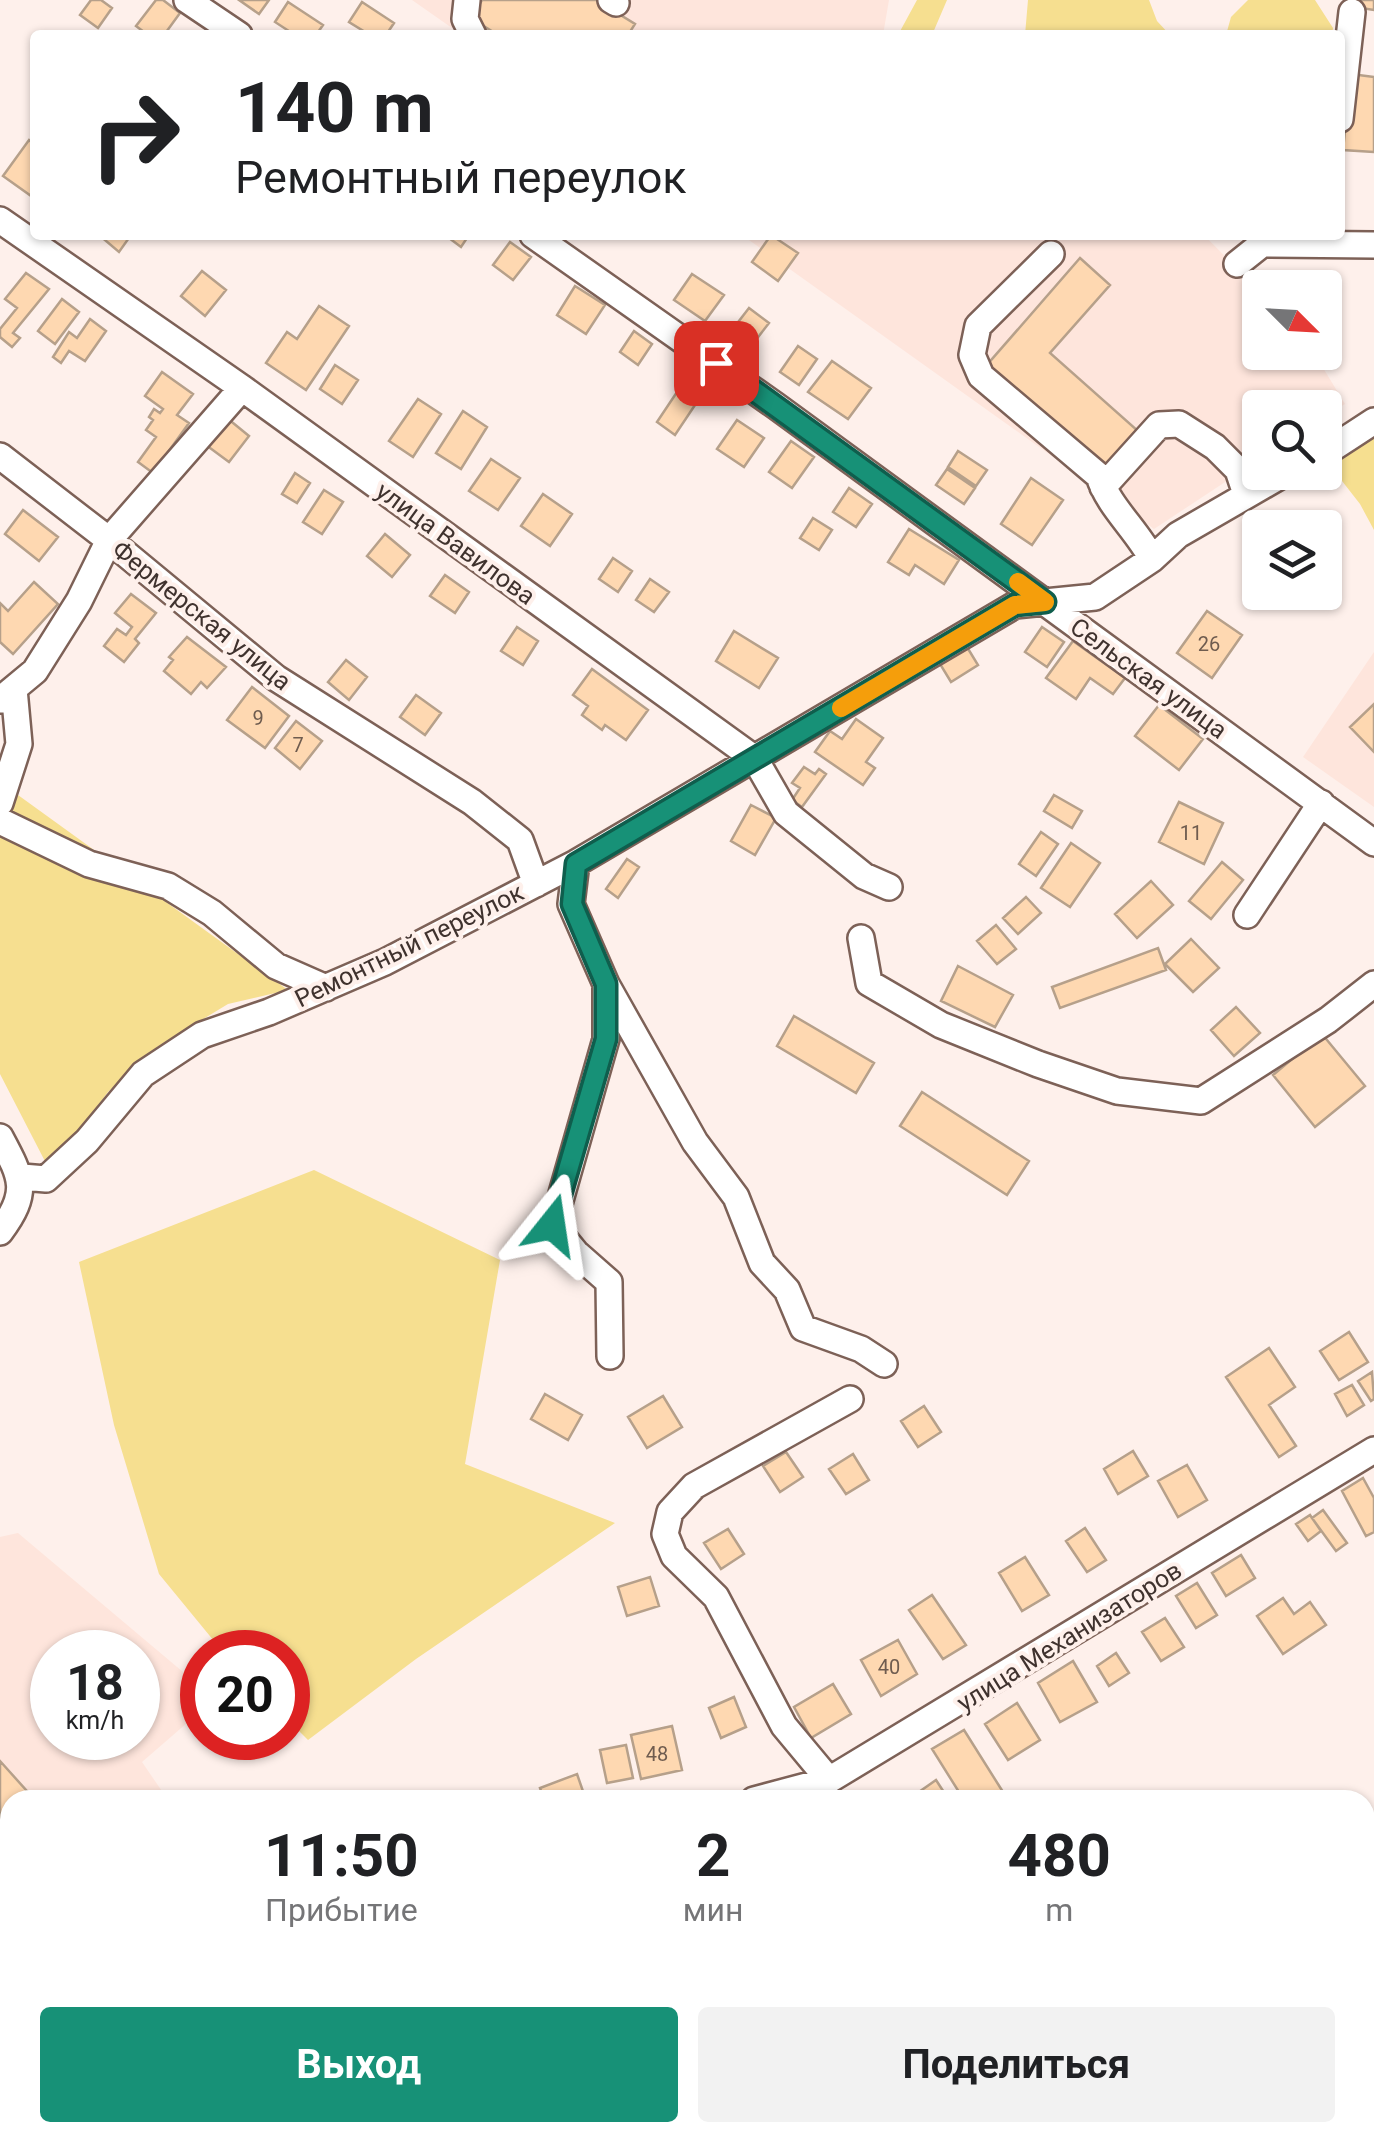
<!DOCTYPE html>
<html lang="ru">
<head>
<meta charset="utf-8">
<style>
	body { margin:0; font-family:Roboto,sans-serif; background:#f2f2f2; color:#202124; height:100vh; display:flex; flex-direction:column; font-size:38px; white-space:nowrap }
	* { box-sizing:border-box; margin:0 }
	p { font-size:32px; color:#757577 }
	.icon { flex:none; width:55px; height:55px; fill:none; stroke:currentColor; stroke-width:2; stroke-linecap:round; stroke-linejoin:round }
	.map { position:relative; flex:1; overflow:hidden }
	.drawer { position:absolute; left:0px; top:1790px; width:1375px; height:352px; display:flex; flex-direction:column; background:#fff; border-radius:30px 30px 0 0; box-shadow:0 2px 8px #0004 }
	.drawer>* { flex:none }
	.hud { position:absolute; left:30px; top:30px; width:1315px; height:210px; border-radius:10px; box-shadow:0 2px 8px #0004; background:#fff; color:#202124; overflow:hidden }
	.needle { width:65px; rotate:114deg }
	.controls { position:absolute; left:1242px; top:270px; display:grid; gap:20px }
	.controls a { display:grid; place-items:center; width:100px; height:100px; border-radius:10px; background:#fff; box-shadow:0 2px 8px #0004; font-size:50px }
	.speed { position:absolute; left:30px; top:1630px; display:flex; gap:20px; font-size:50px; font-weight:700; text-align:center }
	.speed>* { display:grid; place-content:center; width:130px; height:130px; border-radius:50%; background:#fff; box-shadow:0 2px 8px #0004; line-height:1 }
	.speed small { font-size:25px; font-weight:400 }
	.speed .limit { border:15px solid #d22; background:#fff; color:#111 }
	.pin { position:absolute; display:grid; place-items:center; width:85px; height:85px; color:#fff; margin:-42px; border-radius:20px; box-shadow:0 5px 15px #0006 }
	.me { position:absolute; width:110px; margin:-55px; rotate:15deg; stroke-linejoin:round; filter:drop-shadow(0 0 8px #0008) }
	.turn { display:flex; align-items:center; gap:35px; height:210px; padding:0 40px; font-size:45px }
	.turn .icon { width:130px; height:130px; stroke-width:2.5 }
	.turn b { display:block; font-size:70px; line-height:85px }
	.eta { display:flex; justify-content:space-evenly; align-items:center; height:170px; text-align:center }
	.eta b { font-size:60px; font-weight:700; line-height:70px }
	.cta { display:flex; gap:20px; margin-top:auto; padding:20px 40px }
	.cta a { flex:1; height:115px; border-radius:10px; background:#179177; color:#fff; font-size:40px; font-weight:700; line-height:115px; text-align:center }
	.cta a+a { background:#f2f2f2; color:#202124 }
	.map>svg:first-child { display:block }
	.built { fill:#fee5dc; fill-rule:evenodd }
	.green { fill:#f6df90 }
	.water { fill:#cf7fa8 }
	.building { fill:#fed8b1; stroke:#b6a08a; stroke-width:2.5 }
	.lines { fill:none; stroke-linecap:round; stroke-linejoin:round }
	.minor-casing { stroke:#7d6157; stroke-width:30 }
	.minor { stroke:#fff; stroke-width:25 }
	.route-casing { stroke:#0f5e4d; stroke-width:25 }
	.route { stroke:#179177; stroke-width:18 }
	.slow { stroke:#f59e0b; stroke-width:18 }
	.labels { text-anchor:middle; stroke-width:8; stroke-linejoin:round; paint-order:stroke }
	.number-label { font-size:20px; fill:#6f5c4f }
	.street-label { font-size:25px; fill:#3f322e; stroke:#fef0eb }
</style>
</head>
<body>
<div class="map">
<svg width="1374" height="2141" viewBox="0 0 1374 2141">
	<rect width="100%" height="100%" fill="#fef0eb"/>
	<path class="built" d="M 412,0 L 889,0 L 883,35 L 462,35 Z
		M 742,235 L 1204,235 L 1260,292 L 1260,352 L 1314,353 L 1345,404 L 1325,416 L 1325,408 L 1260,408 L 1260,459 L 1154,529 Z
		M 1374,652 L 1374,807 L 1303,757 Z
		M 18,1533 L 202,1688 L 202,1710 L 142,1762 L 168,1800 L 10,1800 L 10,2132 L 22,2133 L 12,2141 L 0,2141 L 0,1537 ZM 52,1652 L 138,1652 L 138,1738 L 52,1738 Z"/>
	<path class="green" d="M 917,0 L 947,0 L 932,35 L 898,35 Z
		M 1028,0 L 1149,0 L 1157,21 L 1170,35 L 1025,35 Z
		M 1248,0 L 1315,0 L 1333,28 L 1332,35 L 1226,35 L 1231,17 Z
		M 1374,428 L 1374,530 L 1360,504 L 1335,472 L 1333,453 Z
		M 0,782 L 288,990 L 228,1004 L 157,1047 L 108,1092 L 50,1171 L 0,1074 Z
		M 314,1170 L 500,1260 L 465,1464 L 615,1523 L 416,1659 L 308,1740 L 288,1720 L 288,1652 L 223,1652 L 159,1574 L 114,1425 L 79,1262 Z
		M 1345,2132 L 1351,2141 L 1008,2141 L 989,2133 Z"/>
	<path class="water" d="M 693,2132 L 883,2132 L 887,2138 L 917,2141 L 692,2141 Z"/>
	<path class="building" d="M 91,0 L 101,0 L 112,8 L 98,28 L 80,15 Z
		M 156,0 L 163,0 L 180,13 L 164,35 L 148,35 L 136,26 Z
		M 239,0 L 269,0 L 259,14 Z
		M 482,0 L 596,0 L 635,24 L 628,35 L 498,35 L 471,18 Z
		M 1356,0 L 1374,0 L 1374,10 L 1355,7 Z
		M 288,2 L 323,25 L 316,35 L 295,35 L 275,22 Z
		M 362,2 L 394,23 L 386,35 L 370,35 L 349,22 Z
		M 1351,74 L 1374,77 L 1374,152 L 1343,150 Z
		M 29,140 L 35,145 L 34,198 L 3,176 Z
		M 99,235 L 131,235 L 119,252 Z
		M 445,235 L 469,235 L 461,247 Z
		M 771,235 L 798,253 L 778,281 L 752,262 Z
		M 510,242 L 531,257 L 513,280 L 493,265 Z
		M 1080,258 L 1110,285 L 1050,353 L 1138,431 L 1103,470 L 986,366 Z
		M 202,271 L 226,290 L 205,316 L 181,296 Z
		M 26,273 L 49,289 L 13,333 L 20,338 L 12,347 L 0,337 L 0,329 L 17,308 L 5,299 Z
		M 692,274 L 724,295 L 705,321 L 674,300 Z
		M 575,286 L 605,305 L 586,334 L 557,315 Z
		M 62,299 L 79,312 L 55,344 L 38,331 Z
		M 319,306 L 349,326 L 306,390 L 266,363 L 287,332 L 297,339 Z
		M 749,308 L 769,323 L 752,345 L 732,330 Z
		M 90,319 L 106,331 L 85,361 L 69,351 L 61,363 L 53,357 L 69,332 L 77,338 Z
		M 634,331 L 652,344 L 638,365 L 620,352 Z
		M 798,346 L 817,359 L 799,385 L 780,372 Z
		M 832,361 L 871,388 L 848,419 L 808,392 Z
		M 335,365 L 358,380 L 342,404 L 320,389 Z
		M 162,372 L 193,394 L 177,415 L 189,423 L 153,473 L 138,462 L 156,437 L 146,430 L 153,420 L 149,417 L 154,409 L 160,413 L 163,409 L 145,396 Z
		M 683,383 L 701,396 L 675,435 L 657,422 Z
		M 418,399 L 441,414 L 413,457 L 389,441 Z
		M 463,411 L 487,427 L 461,469 L 436,453 Z
		M 227,418 L 249,436 L 229,462 L 206,445 Z
		M 737,420 L 764,438 L 744,467 L 717,449 Z
		M 791,441 L 814,457 L 792,488 L 769,472 Z
		M 958,451 L 987,470 L 976,486 L 948,467 Z
		M 491,459 L 520,478 L 498,510 L 469,491 Z
		M 947,469 L 975,488 L 964,504 L 936,485 Z
		M 295,473 L 310,483 L 297,503 L 282,494 Z
		M 1031,478 L 1063,500 L 1032,545 L 1001,524 Z
		M 849,488 L 872,504 L 856,527 L 833,512 Z
		M 324,490 L 343,502 L 322,534 L 303,522 Z
		M 543,494 L 572,514 L 550,546 L 521,526 Z
		M 23,510 L 58,537 L 39,561 L 5,534 Z
		M 813,518 L 832,530 L 819,550 L 800,538 Z
		M 909,529 L 959,560 L 944,584 L 915,565 L 909,575 L 888,562 Z
		M 385,534 L 410,555 L 392,577 L 367,556 Z
		M 613,558 L 632,571 L 618,592 L 599,579 Z
		M 445,575 L 469,592 L 455,613 L 430,596 Z
		M 650,579 L 669,592 L 654,612 L 636,600 Z
		M 34,582 L 58,604 L 13,654 L 0,642 L 0,603 L 8,611 Z
		M 131,594 L 156,613 L 135,639 L 139,643 L 124,662 L 104,646 L 117,629 L 126,635 L 132,627 L 115,613 Z
		M 1207,611 L 1242,635 L 1212,678 L 1177,653 Z
		M 517,627 L 538,641 L 523,665 L 501,651 Z
		M 1042,627 L 1064,642 L 1047,667 L 1025,652 Z
		M 734,631 L 778,658 L 759,688 L 716,661 Z
		M 187,637 L 226,667 L 207,688 L 201,682 L 191,694 L 164,671 L 173,660 L 169,657 Z
		M 1073,641 L 1125,678 L 1113,694 L 1090,678 L 1076,699 L 1046,678 Z
		M 967,647 L 978,665 L 951,682 L 940,664 Z
		M 346,660 L 367,677 L 349,700 L 328,682 Z
		M 592,669 L 648,710 L 626,740 L 605,725 L 602,730 L 582,715 L 588,706 L 573,695 Z
		M 252,687 L 289,716 L 265,748 L 227,720 Z
		M 416,695 L 441,713 L 425,735 L 400,717 Z
		M 1374,704 L 1374,752 L 1350,727 Z
		M 1159,705 L 1203,739 L 1179,770 L 1135,736 Z
		M 856,719 L 883,738 L 866,762 L 875,768 L 863,785 L 815,752 L 830,731 L 842,739 Z
		M 296,721 L 322,741 L 300,769 L 275,748 Z
		M 804,767 L 815,774 L 819,769 L 826,774 L 802,807 L 792,800 L 800,788 L 792,783 Z
		M 1054,795 L 1082,811 L 1072,828 L 1044,811 Z
		M 1179,802 L 1223,823 L 1204,864 L 1159,842 Z
		M 751,805 L 776,818 L 755,855 L 731,841 Z
		M 1041,832 L 1058,844 L 1036,876 L 1019,864 Z
		M 1071,843 L 1100,863 L 1070,907 L 1041,888 Z
		M 627,859 L 639,867 L 618,898 L 606,889 Z
		M 1222,862 L 1243,880 L 1211,919 L 1189,901 Z
		M 1151,881 L 1173,905 L 1137,938 L 1115,914 Z
		M 1026,897 L 1041,913 L 1018,934 L 1003,918 Z
		M 996,925 L 1016,949 L 997,964 L 977,941 Z
		M 1191,939 L 1219,968 L 1193,992 L 1165,964 Z
		M 1158,948 L 1166,970 L 1060,1008 L 1052,987 Z
		M 958,966 L 1013,995 L 995,1027 L 941,1001 Z
		M 1236,1007 L 1260,1033 L 1234,1056 L 1211,1030 Z
		M 794,1016 L 874,1063 L 856,1093 L 777,1046 Z
		M 1322,1034 L 1365,1086 L 1315,1127 L 1273,1075 Z
		M 922,1092 L 1029,1161 L 1007,1195 L 900,1126 Z
		M 1349,1332 L 1368,1362 L 1339,1380 L 1320,1351 Z
		M 1269,1348 L 1295,1387 L 1269,1405 L 1296,1446 L 1279,1457 L 1226,1377 Z
		M 1372,1372 L 1374,1399 L 1371,1401 L 1358,1381 Z
		M 1352,1385 L 1364,1405 L 1347,1416 L 1335,1394 Z
		M 545,1394 L 582,1415 L 568,1440 L 531,1419 Z
		M 663,1396 L 682,1427 L 647,1448 L 628,1417 Z
		M 924,1406 L 941,1432 L 918,1447 L 901,1421 Z
		M 1133,1451 L 1148,1476 L 1118,1494 L 1104,1469 Z
		M 786,1452 L 803,1477 L 780,1492 L 763,1466 Z
		M 853,1454 L 869,1480 L 846,1494 L 829,1469 Z
		M 1187,1465 L 1207,1500 L 1178,1517 L 1158,1481 Z
		M 1363,1478 L 1374,1498 L 1374,1532 L 1366,1536 L 1342,1491 Z
		M 1323,1510 L 1347,1543 L 1336,1551 L 1312,1518 Z
		M 1310,1515 L 1321,1531 L 1308,1541 L 1296,1524 Z
		M 1085,1528 L 1106,1560 L 1087,1572 L 1066,1541 Z
		M 728,1529 L 744,1554 L 721,1569 L 704,1543 Z
		M 1241,1555 L 1255,1578 L 1226,1596 L 1212,1573 Z
		M 1025,1557 L 1049,1595 L 1022,1611 L 999,1573 Z
		M 650,1577 L 659,1606 L 627,1616 L 618,1587 Z
		M 1197,1583 L 1217,1615 L 1196,1628 L 1176,1596 Z
		M 932,1595 L 966,1645 L 943,1659 L 909,1610 Z
		M 1283,1598 L 1294,1614 L 1310,1602 L 1326,1625 L 1283,1654 L 1257,1616 Z
		M 1165,1618 L 1184,1647 L 1161,1661 L 1142,1632 Z
		M 898,1640 L 917,1674 L 881,1696 L 861,1660 Z
		M 1116,1653 L 1129,1673 L 1109,1686 L 1097,1666 Z
		M 1073,1661 L 1097,1702 L 1060,1722 L 1038,1683 Z
		M 833,1684 L 851,1714 L 811,1738 L 794,1707 Z
		M 734,1697 L 746,1727 L 721,1738 L 709,1708 Z
		M 1017,1703 L 1040,1740 L 1008,1760 L 985,1724 Z
		M 672,1726 L 682,1770 L 641,1779 L 631,1735 Z
		M 964,1730 L 1003,1792 L 991,1800 L 964,1800 L 932,1749 Z
		M 626,1745 L 633,1778 L 607,1783 L 600,1750 Z
		M 0,1761 L 35,1800 L 10,1800 L 10,1831 L 0,1820 Z
		M 577,1774 L 586,1800 L 544,1800 L 540,1788 Z
		M 936,1780 L 949,1800 L 909,1800 L 909,1799 Z
		M 1374,1831 L 1374,1874 L 1372,1871 L 1365,1874 L 1365,1836 Z
		M 0,1881 L 10,1892 L 10,1929 L 0,1918 Z
		M 1367,1910 L 1374,1922 L 1374,1948 L 1365,1953 Z
		M 0,2096 L 10,2108 L 10,2126 L 0,2135 Z
		M 311,2132 L 318,2132 L 327,2141 L 303,2141 Z"/>
	<g class="lines">
		<g class="minor-casing">
			<path id="minor" d="M 187,0 L 239,35
				M 467,0 L 465,19 L 473,35
				M 611,0 L 616,3
				M 1340,119 L 1352,12
				M 0,220 L 242,388 L 755,759 L 786,813 L 864,876 L 889,887
				M 533,235 L 776,406 L 1374,843
				M 1051,254 L 978,326 L 972,355 L 981,376 L 1099,476 C 1108,506 1137,530 1152,559
				M 1237,264 L 1262,244 L 1374,245
				M 1325,453 L 1374,421
				M 0,456 L 109,540 L 276,678 L 472,802 L 520,840 L 536,884
				M 1103,487 L 1159,425 L 1179,424 L 1215,447 L 1238,470 L 1246,494
				M 0,700 L 35,671 L 79,601 L 109,540 L 242,388
				M 0,803 L 19,744 L 14,689
				M 0,821 L 89,864 L 168,886 L 212,913 L 276,966 L 326,988
				M 576,863 L 571,904 L 606,984 L 695,1142 L 736,1197 L 762,1263 L 787,1290 L 803,1328 L 861,1349 L 884,1364
				M 1247,915 L 1321,803
				M 861,938 L 869,983 L 941,1025 L 1038,1064 L 1117,1091 L 1201,1101 L 1328,1020 L 1374,984
				M 606,984 L 606,1039 L 553,1225 L 576,1253 L 609,1282 L 610,1356
				M 0,1137 C 22,1178 30,1192 0,1232
				M 22,1177 L 46,1179 L 87,1141 L 143,1074 L 202,1035 L 269,1012 L 385,962 L 576,863 L 1015,605 L 1095,597 L 1152,559 L 1178,535 L 1287,472
				M 829,1780 L 784,1726 L 716,1597 L 674,1556 L 665,1534 L 670,1512 L 694,1486 L 850,1399
				M 754,1800 L 829,1780 L 1374,1450
				M 0,1856 L 10,1868
				M 1365,1999 L 1374,1994
				M 331,2132 L 338,2141
				M 55,2141 L 66,2132"/>
		</g>
		<use href="#minor" class="minor"/>
	</g>
	<g class="lines">
		<g class="route-casing">
			<path id="route" d="M 552,1225 L 606,1039 L 606,984 L 572,904 L 576,864 L 1015,605 L 1045,602 L 716,363"/>
		</g>
		<use href="#route" class="route"/>
		<path class="slow" d="M 841,708 L 1015,605 L 1045,602 L 1018,582"/>
	</g>
	<g class="labels">
		<g class="number-label">
			<text x="1209" y="651">26</text>
			<text x="258" y="725">9</text>
			<text x="298" y="752">7</text>
			<text x="1191" y="840">11</text>
			<text x="889" y="1674">40</text>
			<text x="657" y="1761">48</text>
		</g>
		<g class="street-label">
			<text transform="translate(456 543) rotate(36)" y="9">улица Вавилова</text>
			<text transform="translate(202 615) rotate(39)" y="9">Фермерская улица</text>
			<text transform="translate(1149 678) rotate(36)" y="9">Сельская улица</text>
			<text transform="translate(409 945) rotate(-26)" y="9">Ремонтный переулок</text>
			<text transform="translate(1069 1636) rotate(-32)" y="9">улица Механизаторов</text>
		</g>
	</g>
</svg>
<div class="controls">
<a><svg class="needle" viewBox="-14 -14 28 28"><path d="M0-13l5 13h-10z" fill="#e53935"/><path d="M0 13l5-13h-10z" fill="#757577"/></svg></a>
<a><svg class="icon" aria-label="search" viewBox="0 0 24 24"><circle cx="10" cy="10" r="6"/><path d="M15 15l6 6"/></svg></a>
<a><svg class="icon" aria-label="layers" viewBox="0 0 24 24"><path d="M12 4l9 5-9 5-9-5zM3 14l9 5 9-5"/></svg></a>
</div>
<div class="speed"><div>18<small>km/h</small></div><div class="limit">20</div></div>
<div class="pin" style="left:716px;top:363px;background:#d93025"><svg class="icon" aria-label="arrive" viewBox="0 0 24 24"><path d="M6 21V4h12l-3 4 3 4H6"/></svg></div>
<svg class="me" style="left:552px;top:1225px" viewBox="-20 -20 40 40"><path d="M0-17L14 15 0 8-14 15z" fill="#179177" stroke="#fff" stroke-width="4"/></svg>
<div class="hud">
<div class="turn"><svg class="icon" aria-label="right" viewBox="0 0 24 24"><path d="M7 20v-9h11M14 6l5 5-5 5"/></svg><div><b>140 m</b>Ремонтный переулок</div></div>
</div>
<section class="drawer">
<div class="eta">
<div><b>11:50</b><p>Прибытие</p></div>
<div><b>2</b><p>мин</p></div>
<div><b>480</b><p>m</p></div>
</div>
<div class="cta"><a>Выход</a><a>Поделиться</a></div>
</section>
</div>
</body>
</html>
